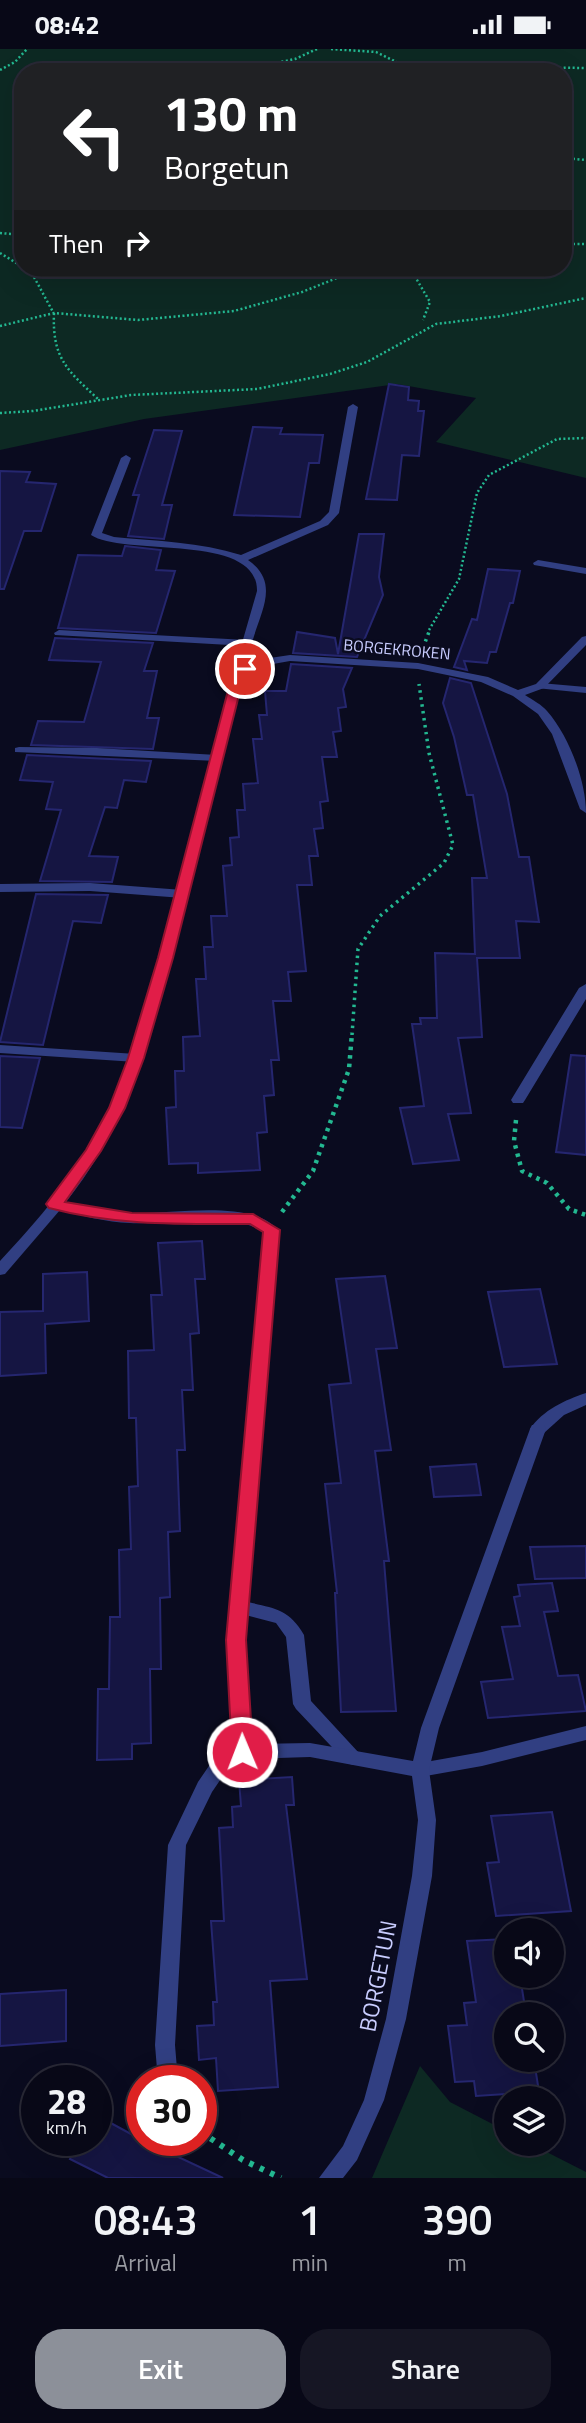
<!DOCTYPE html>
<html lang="en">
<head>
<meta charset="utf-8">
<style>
	body { margin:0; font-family:"Titillium Web",sans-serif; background:#161624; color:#f1f3f6; height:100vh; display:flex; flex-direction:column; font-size:26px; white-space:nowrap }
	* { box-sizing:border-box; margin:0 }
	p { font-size:23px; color:#989aa1 }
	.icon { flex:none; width:38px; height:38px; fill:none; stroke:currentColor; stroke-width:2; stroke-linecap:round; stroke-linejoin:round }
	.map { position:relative; height:2129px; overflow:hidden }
	.panel { display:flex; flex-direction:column; background:#080817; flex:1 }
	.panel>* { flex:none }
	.top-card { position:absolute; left:14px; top:14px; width:558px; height:214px; border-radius:28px; box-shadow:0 7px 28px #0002,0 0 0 2px #292936; background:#202124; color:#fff; overflow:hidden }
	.controls { position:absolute; left:494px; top:1869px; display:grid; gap:14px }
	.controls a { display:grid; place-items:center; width:70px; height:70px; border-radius:50%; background:#080817; box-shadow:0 7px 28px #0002,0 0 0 2px #292936; font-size:35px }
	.speed { position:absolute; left:21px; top:2016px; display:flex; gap:14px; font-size:35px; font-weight:700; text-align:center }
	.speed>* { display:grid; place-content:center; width:91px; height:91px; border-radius:50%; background:#080817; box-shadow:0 7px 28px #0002,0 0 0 2px #292936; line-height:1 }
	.speed small { font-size:18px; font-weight:400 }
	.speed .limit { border:10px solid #d22; background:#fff; color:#111 }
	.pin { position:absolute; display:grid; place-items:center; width:60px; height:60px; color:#fff; margin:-30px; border:4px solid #fff; border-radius:50%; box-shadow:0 2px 7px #0007 }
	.me { position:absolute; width:77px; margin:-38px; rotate:359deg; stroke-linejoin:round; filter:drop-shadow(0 0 5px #0008) }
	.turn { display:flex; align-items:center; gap:24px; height:147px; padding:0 35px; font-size:32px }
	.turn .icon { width:91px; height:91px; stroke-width:2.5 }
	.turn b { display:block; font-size:49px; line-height:60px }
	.then { display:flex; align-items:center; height:66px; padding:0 35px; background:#0003; gap:14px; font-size:26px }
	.eta { display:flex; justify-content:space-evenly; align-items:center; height:119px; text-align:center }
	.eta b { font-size:42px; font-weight:600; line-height:49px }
	.button { display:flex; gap:14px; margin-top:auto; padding:14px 35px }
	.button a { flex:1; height:80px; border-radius:28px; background:#8c9099; color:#fff; font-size:28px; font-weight:600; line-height:80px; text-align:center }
	.button a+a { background:#161624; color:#f1f3f6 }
	.status { display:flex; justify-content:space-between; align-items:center; height:49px; padding:0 35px; background:#080817; direction:ltr }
	.status svg { height:19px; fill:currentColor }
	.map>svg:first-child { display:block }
	.green { fill:#0d2923; fill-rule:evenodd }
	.building { fill:#151542; stroke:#25266f; stroke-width:2 }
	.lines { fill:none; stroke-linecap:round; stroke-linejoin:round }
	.path-far3 { stroke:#23b891; stroke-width:2.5; stroke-dasharray:2 2.5; stroke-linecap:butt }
	.path-far2 { stroke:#23b891; stroke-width:3.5; stroke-dasharray:2.5 4.5; stroke-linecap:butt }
	.path-far1 { stroke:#23b891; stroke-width:4.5; stroke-dasharray:3.5 5; stroke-linecap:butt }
	.path { stroke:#23b891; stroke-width:6; stroke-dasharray:4.5 7; stroke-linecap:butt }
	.lane { fill:#313f82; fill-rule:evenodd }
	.street { fill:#313f82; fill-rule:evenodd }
	.route { fill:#e11d48; stroke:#92132f; stroke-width:2 }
	.labels { text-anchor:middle; stroke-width:5; stroke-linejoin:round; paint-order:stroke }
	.far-street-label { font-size:16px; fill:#c9cdff; stroke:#0a0b1f }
	.near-street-label { font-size:23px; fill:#c9cdff; stroke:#0a0b1f }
</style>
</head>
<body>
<div class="status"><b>08:42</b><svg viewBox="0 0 49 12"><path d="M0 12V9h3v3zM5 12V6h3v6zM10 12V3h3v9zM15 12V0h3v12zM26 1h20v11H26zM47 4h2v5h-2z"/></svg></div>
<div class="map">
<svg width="586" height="2129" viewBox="0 0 586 2129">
	<rect width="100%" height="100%" fill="#0a0b1f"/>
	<path class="green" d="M 0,0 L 586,0 L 586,429 L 436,393 L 476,349 L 397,335 L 144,370 L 0,401 ZM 23,23 L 564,23 L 564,219 L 23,219 Z
		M 420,2017 L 450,2053 L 506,2082 L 506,2095 L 531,2095 L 586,2123 L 586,2129 L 372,2129 Z"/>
	<path class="building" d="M 389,335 L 409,338 L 408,351 L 419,352 L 418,362 L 424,362 L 419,407 L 402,406 L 397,451 L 366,450 Z
		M 253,378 L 282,379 L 280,385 L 323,386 L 319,414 L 309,414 L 300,468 L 234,466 Z
		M 154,381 L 182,382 L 162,456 L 172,456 L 164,490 L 128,487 L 139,446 L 133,446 Z
		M 0,422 L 30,423 L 26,433 L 56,435 L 41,482 L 24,482 L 4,540 L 0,540 Z
		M 359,485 L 384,485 L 379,528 L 383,546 L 357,608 L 293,604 L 297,583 L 335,589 L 338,605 Z
		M 125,497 L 161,501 L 156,521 L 175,522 L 156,584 L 58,579 L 78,506 L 122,507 Z
		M 488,520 L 520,522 L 513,554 L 510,554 L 496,603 L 490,603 L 487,614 L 464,612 L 467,621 L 454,618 L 472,570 L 477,571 Z
		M 55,589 L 153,594 L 144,622 L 157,622 L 147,669 L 159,669 L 153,700 L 31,696 L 38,672 L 84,673 L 101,613 L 49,611 Z
		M 291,615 L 352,619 L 343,640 L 346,658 L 338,659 L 341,682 L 333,683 L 337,708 L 322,708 L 328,752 L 320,753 L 323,779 L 314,780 L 318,807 L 309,807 L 312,836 L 297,836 L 306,922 L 288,923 L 291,952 L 273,952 L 279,1011 L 271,1011 L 274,1046 L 264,1047 L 267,1083 L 257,1084 L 260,1121 L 198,1124 L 198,1114 L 169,1115 L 166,1059 L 176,1058 L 175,1022 L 184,1022 L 183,988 L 200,987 L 196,930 L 206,930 L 204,898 L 213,898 L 211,867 L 227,867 L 223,817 L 232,816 L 230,789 L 239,788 L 237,761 L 245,761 L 243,735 L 258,734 L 253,690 L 262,690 L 259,666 L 267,666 L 265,642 L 286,642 Z
		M 450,629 L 471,634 L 507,745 L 519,808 L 529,808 L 539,873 L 516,872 L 520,909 L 477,909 L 482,988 L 458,989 L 471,1064 L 448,1065 L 459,1111 L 413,1115 L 400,1059 L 424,1057 L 412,975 L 421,975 L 420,969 L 437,969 L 435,904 L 475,905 L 472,829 L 487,829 L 473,746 L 467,746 L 454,688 L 443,654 Z
		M 27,706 L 151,712 L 146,733 L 124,731 L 117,759 L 105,758 L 89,807 L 118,808 L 112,833 L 40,832 L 61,761 L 46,760 L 53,733 L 20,731 Z
		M 36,845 L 108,846 L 101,874 L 73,872 L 43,996 L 0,993 Z
		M 571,1006 L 586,1007 L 586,1106 L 556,1103 Z
		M 0,1007 L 40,1009 L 22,1079 L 0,1078 Z
		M 202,1192 L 205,1230 L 195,1230 L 199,1284 L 190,1285 L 193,1341 L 182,1341 L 185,1401 L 177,1401 L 180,1482 L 168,1483 L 170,1548 L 160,1549 L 161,1620 L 150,1620 L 151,1694 L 132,1695 L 132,1710 L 97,1711 L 98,1640 L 109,1640 L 110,1568 L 120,1568 L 119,1501 L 131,1500 L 129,1438 L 138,1437 L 136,1369 L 129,1369 L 128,1302 L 154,1301 L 151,1246 L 162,1246 L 158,1194 Z
		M 87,1223 L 89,1272 L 45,1275 L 46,1324 L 0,1327 L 0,1263 L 43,1262 L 43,1225 Z
		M 385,1227 L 397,1299 L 376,1300 L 391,1401 L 375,1402 L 389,1512 L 384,1512 L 396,1662 L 341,1663 L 335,1544 L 337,1544 L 325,1435 L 341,1434 L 329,1336 L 351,1334 L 336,1230 Z
		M 540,1240 L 557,1315 L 504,1318 L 488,1243 Z
		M 476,1415 L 481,1446 L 434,1448 L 430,1418 Z
		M 586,1497 L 586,1529 L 535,1530 L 530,1498 Z
		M 552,1534 L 558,1562 L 544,1563 L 558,1627 L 578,1626 L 586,1662 L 488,1669 L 481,1633 L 513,1630 L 502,1578 L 520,1577 L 514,1548 L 520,1547 L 518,1536 Z
		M 292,1728 L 294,1756 L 286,1756 L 307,1930 L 270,1932 L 278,2038 L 218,2042 L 216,2009 L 199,2011 L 197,1977 L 214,1976 L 213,1953 L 217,1953 L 211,1872 L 224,1872 L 219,1779 L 233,1778 L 232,1758 L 241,1757 L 239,1731 Z
		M 552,1763 L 571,1862 L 496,1867 L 487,1814 L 499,1813 L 491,1767 Z
		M 506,1890 L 506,1927 L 520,1927 L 526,1965 L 506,1965 L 506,2011 L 534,2011 L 539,2043 L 476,2047 L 474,2032 L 455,2033 L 448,1977 L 467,1976 L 464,1954 L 476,1953 L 467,1892 Z
		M 66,1941 L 66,1992 L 0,1997 L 0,1945 Z
		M 96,2066 L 142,2091 L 223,2129 L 108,2129 L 70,2110 L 82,2091 L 96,2091 Z"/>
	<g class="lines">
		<path class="path-far3" d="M 331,0 L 376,3 L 417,23
			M 0,21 L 15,13 L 27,0
			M 233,23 L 295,10 L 317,0
			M 474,23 L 509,18 L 586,19
			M 564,109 L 586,111
			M 0,184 L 23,186
			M 564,195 L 586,195
			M 0,204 L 23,218
			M 24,219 L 34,228 L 53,263
			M 410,219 L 430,253 L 423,271
			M 54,264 C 52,309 67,321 98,350
			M 0,277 L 54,264 L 138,271 L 234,262 L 302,243 L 362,219
			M 0,364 L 33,362 L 131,346 L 257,340 L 330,325 L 367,313 L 436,275 L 501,267 L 586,249
			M 429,581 L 459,530 L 477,444 L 489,426 L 557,390 L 586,389"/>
		<path class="path-far2" d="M 423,599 L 430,580
			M 352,986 L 358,900 L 380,867 L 444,814 L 453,796 L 429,704 L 419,635"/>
		<path class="path-far1" d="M 516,1071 L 514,1092 L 522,1122 L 547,1134 L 569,1160 L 586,1166
			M 282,1163 L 313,1122 L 349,1020 L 352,984"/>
		<path class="path" d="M 201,2083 L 243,2111 L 281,2129"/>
		<path class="lane" d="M 538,511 L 586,519 L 586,525 L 534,516 L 533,514 Z
			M 59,581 L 247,591 L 252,594 L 247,597 L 55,586 L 54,584 Z
			M 540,634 L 586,638 L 586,644 L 536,639 L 534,637 Z
			M 19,698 L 97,699 L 217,706 L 223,709 L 217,712 L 15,703 L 15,699 Z
			M 90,834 L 183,841 L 189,845 L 183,849 L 90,842 L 0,843 L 0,835 Z
			M 0,996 L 136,1005 L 143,1009 L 136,1013 L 0,1004 Z
			M 586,1344 L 586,1356 L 564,1366 L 544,1384 L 532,1384 L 530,1380 C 543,1361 565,1351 586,1344 Z
			M 240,1551 C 269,1559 288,1557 304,1586 L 311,1652 L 359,1704 L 362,1709 L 359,1714 L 353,1716 L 347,1714 L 296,1660 L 293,1655 L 286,1588 L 276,1574 L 234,1563 L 231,1558 L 234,1553 Z
			M 586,1677 L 586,1691 L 482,1717 L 420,1728 L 413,1726 L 411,1721 L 413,1716 L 420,1714 L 482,1703 Z"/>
		<path class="street" d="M 353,355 L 358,358 L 339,464 L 328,476 L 248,511 C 281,534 260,563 252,594 L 263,610 L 290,606 L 418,614 L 488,628 L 518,641 L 536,635 L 582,588 L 586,587 L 586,596 L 544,639 L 525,646 C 533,651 542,656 547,662 C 569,687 586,732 586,764 L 580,760 L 552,685 L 538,665 L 513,647 L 481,633 L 418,620 L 290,612 L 256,618 L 241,635 C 218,729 196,824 169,917 C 143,1008 126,1077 66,1153 C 87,1159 109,1163 131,1164 C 168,1166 252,1149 278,1181 L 245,1590 L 251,1695 L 310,1694 L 413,1712 L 421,1679 L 530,1380 L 532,1376 L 544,1376 L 546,1380 L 439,1679 L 429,1721 L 436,1771 L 432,1827 L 406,1970 L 384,2051 L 357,2111 L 343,2129 L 319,2129 L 343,2097 L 364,2051 L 386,1970 L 412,1827 L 418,1771 L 412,1727 L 310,1708 L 245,1710 L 227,1721 L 212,1743 L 186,1796 L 175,1996 L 178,2032 L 158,2032 L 155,1996 L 168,1796 L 198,1733 L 213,1711 L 233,1699 L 227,1590 L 263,1183 C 229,1160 170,1176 130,1174 C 106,1173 83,1167 60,1161 L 5,1225 L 0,1226 L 0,1212 C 38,1171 76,1128 101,1078 C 125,1032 137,981 152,932 C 181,834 205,734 230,634 L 248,613 L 253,612 L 242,594 L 257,542 C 258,483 124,508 91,486 L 121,409 L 126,406 L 131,409 L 102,484 L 114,488 C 157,492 200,493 241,506 L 320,472 L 329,463 L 348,358 Z
			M 586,935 L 586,950 L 525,1051 L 523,1054 L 513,1054 L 511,1051 L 579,939 Z"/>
	</g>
	<path class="route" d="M 241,617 L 251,620 L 242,634 L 173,909 L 144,1009 L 125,1059 L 101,1102 L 65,1153 L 132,1164 L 253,1165 L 280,1181 L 246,1591 L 253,1703 L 250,1709 L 242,1711 L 235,1709 L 232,1703 L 226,1591 L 263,1183 L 250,1175 C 181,1175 116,1177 49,1159 L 46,1155 L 86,1101 L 109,1059 L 128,1009 L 158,909 L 230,634 Z"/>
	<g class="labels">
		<g class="far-street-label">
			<text transform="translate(397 600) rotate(5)" y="6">BORGEKROKEN</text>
		</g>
		<g class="near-street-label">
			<text transform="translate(378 1927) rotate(-79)" y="8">BORGETUN</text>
		</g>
	</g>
</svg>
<div class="controls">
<a><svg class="icon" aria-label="sound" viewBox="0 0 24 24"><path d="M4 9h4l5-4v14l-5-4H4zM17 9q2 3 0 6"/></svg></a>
<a><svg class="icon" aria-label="search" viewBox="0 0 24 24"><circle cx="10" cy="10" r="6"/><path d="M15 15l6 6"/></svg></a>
<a><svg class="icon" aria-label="layers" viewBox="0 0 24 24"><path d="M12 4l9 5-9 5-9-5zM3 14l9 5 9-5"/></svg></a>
</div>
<div class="speed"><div>28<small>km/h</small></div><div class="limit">30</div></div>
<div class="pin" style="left:245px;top:620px;background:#d93025"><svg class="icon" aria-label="arrive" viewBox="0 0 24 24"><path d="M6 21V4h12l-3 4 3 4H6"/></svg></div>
<svg class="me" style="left:242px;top:1703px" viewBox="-20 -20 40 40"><circle r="17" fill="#e11d48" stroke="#fff" stroke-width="3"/><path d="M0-11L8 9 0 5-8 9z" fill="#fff"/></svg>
<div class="top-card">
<div class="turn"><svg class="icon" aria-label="left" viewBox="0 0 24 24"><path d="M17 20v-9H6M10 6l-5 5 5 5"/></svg><div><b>130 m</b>Borgetun</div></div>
<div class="then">Then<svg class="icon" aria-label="right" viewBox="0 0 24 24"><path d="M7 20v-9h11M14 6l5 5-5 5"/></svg></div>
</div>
</div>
<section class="panel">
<div class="eta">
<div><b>08:43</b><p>Arrival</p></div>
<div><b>1</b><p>min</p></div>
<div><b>390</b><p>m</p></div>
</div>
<div class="button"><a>Exit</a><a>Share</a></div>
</section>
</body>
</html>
